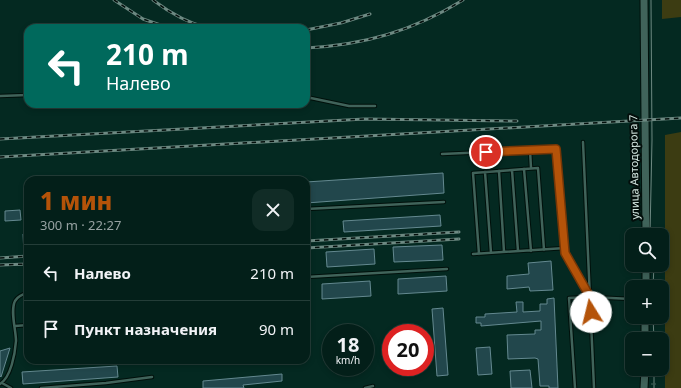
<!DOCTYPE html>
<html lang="ru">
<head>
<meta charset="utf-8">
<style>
	body { margin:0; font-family:"Noto Sans",sans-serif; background:#112c26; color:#f1f3f6; height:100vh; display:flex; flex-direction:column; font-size:15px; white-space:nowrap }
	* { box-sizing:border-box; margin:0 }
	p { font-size:13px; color:#97a2a2 }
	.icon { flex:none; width:22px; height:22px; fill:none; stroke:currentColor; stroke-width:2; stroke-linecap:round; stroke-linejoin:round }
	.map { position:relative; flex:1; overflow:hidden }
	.side { position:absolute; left:24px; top:176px; width:286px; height:188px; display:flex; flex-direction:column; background:#031f19; border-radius:12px; box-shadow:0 2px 6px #0003,0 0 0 1px #243d38 }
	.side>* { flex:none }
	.top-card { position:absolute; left:24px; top:24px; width:286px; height:84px; border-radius:12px; box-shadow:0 2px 6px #0003,0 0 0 1px #243d38; background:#00695c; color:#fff; overflow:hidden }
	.buttons { position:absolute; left:625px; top:228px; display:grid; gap:8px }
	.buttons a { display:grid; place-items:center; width:44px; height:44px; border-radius:8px; background:#031f19; box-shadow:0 2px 6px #0003,0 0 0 1px #243d38; font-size:20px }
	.speed { position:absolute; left:322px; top:324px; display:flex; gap:8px; font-size:20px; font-weight:700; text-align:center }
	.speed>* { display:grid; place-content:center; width:52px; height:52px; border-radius:50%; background:#031f19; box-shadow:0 2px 6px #0003,0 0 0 1px #243d38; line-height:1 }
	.speed small { font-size:10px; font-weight:400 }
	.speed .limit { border:6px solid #d22; background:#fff; color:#111 }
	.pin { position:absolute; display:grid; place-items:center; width:34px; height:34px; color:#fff; margin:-17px; border:2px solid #fff; border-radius:50%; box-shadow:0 1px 4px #0007 }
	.me { position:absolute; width:44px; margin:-22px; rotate:351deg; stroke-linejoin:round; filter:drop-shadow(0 0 3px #0008) }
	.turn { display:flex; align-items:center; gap:14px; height:84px; padding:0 16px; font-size:18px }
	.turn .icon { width:52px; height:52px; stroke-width:2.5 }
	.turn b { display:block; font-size:28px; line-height:34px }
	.round { display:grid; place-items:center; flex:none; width:42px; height:42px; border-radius:12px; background:#112c26 }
	.headline { display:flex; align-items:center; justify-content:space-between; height:68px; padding:0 16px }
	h1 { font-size:24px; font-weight:800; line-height:30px; color:#b45309 }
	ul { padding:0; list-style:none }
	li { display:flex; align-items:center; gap:12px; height:56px; padding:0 16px; border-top:1px solid #243d38 }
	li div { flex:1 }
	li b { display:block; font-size:15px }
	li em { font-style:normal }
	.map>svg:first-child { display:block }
	.green { fill:#3c3c12 }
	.building { fill:#22474c; stroke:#648990 }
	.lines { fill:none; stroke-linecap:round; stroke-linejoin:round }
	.service-casing { stroke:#00100b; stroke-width:4.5 }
	.tertiary-casing { stroke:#00100b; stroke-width:9 }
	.path { stroke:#47665f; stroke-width:1; stroke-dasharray:2 2; stroke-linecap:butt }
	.service { stroke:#40635a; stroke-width:2.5 }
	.tertiary { stroke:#40635a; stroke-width:7 }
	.tram { stroke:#6d8982; stroke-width:1 }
	.rail-casing { stroke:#6d8982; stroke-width:3 }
	.rail { stroke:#030e0b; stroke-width:1.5; stroke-dasharray:4.5; stroke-linecap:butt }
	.route-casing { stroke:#753606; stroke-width:10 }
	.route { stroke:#b45309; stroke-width:7 }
	.labels { text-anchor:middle; stroke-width:4; stroke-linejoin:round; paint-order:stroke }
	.street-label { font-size:11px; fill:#d6e9e3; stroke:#030e0b }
</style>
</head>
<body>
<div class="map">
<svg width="681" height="388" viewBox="0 0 681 388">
	<rect width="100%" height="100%" fill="#042921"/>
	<path class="green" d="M 662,0 L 681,0 L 681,17 L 662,19 Z
		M 681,132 L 681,388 L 665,388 L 665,135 Z"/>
	<path class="building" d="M 443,173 L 444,193 L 306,203 L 306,182 Z
		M 20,210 L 21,220 L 5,221 L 5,211 Z
		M 440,215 L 441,226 L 344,232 L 343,221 Z
		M 28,233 L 28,254 L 24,254 L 23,234 Z
		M 442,245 L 443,260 L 394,262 L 393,247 Z
		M 374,249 L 375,264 L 327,267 L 326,252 Z
		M 551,261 L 553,290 L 530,291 L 529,287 L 507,289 L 507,276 L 529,274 L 528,263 Z
		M 446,276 L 447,291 L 398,294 L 398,279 Z
		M 370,281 L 371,296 L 322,299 L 322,284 Z
		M 554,298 L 558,388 L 549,388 L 549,386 L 540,386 L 538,359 L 535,358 L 508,359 L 507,335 L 535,334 L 535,330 L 541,330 L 541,321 L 481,326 L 481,323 L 476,323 L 476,317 L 485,317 L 485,314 L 517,312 L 516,302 L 523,302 L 523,312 L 540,311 L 540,304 L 547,304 L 547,299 Z
		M 443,308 L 448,375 L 437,376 L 432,309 Z
		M 490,347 L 492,374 L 478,375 L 476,348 Z
		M 10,348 L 1,377 L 0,376 L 0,351 Z
		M 117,366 L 118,377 L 23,384 L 22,372 Z
		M 530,370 L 532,388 L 511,388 L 510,371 Z
		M 282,374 L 282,381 L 243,385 L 244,388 L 203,388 L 203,381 Z"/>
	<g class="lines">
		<g class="service-casing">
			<path id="service" d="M 0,96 L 28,95
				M 306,97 L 349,106 L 375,106
				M 583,142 L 594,388
				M 530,150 L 531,168
				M 442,154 L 556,149 L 565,253 L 590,297
				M 524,169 L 531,251
				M 512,170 L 518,251
				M 499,171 L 504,252
				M 485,172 L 491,253
				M 306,209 L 444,202
				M 473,254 L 565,248
				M 479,254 L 473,173 L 538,168 L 544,250
				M 306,277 L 447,269
				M 15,326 L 28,325
				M 2,383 L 11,388
				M 0,384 C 11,377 15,354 16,341 C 16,330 10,311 15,301 C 18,296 23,294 28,293
				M 41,388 L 106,383 L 152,377
				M 365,388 L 373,386
				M 575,388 L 569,298 L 590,297 L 632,299"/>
		</g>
		<g class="tertiary-casing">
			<path id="tertiary" d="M 644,0 L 646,235
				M 646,265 L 646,287
				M 645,339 L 645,317
				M 644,388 L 645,369"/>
		</g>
		<path class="path" d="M 651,384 L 656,384"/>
		<use href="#service" class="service"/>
		<use href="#tertiary" class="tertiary"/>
		<path class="tram" d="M 650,235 L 652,140 L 651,0
			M 653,287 L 654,265
			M 653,317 L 654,339
			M 654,369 L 654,388"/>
		<g class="rail-casing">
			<path id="rail" d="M 114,0 L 143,19 L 169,28
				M 153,0 C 170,13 188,23 208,28
				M 306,30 L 341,23 L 370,14
				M 306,48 C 364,45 413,31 463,0
				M 0,139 L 365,119 L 517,121
				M 0,157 L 681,118
				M 306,241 L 459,232
				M 306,248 L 459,239
				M 0,258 L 28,256
				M 0,265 L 28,264"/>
		</g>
		<use href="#rail" class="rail"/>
	</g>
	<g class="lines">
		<g class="route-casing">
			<path id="route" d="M 486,152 L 556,149 L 565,253 L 590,297 L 591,312"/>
		</g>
		<use href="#route" class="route"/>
	</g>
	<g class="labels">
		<g class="street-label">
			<text transform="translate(634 167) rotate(-91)" y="4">улица Автодорога 7</text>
		</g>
	</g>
</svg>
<div class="buttons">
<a><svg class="icon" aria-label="search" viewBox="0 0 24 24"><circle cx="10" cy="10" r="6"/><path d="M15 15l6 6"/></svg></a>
<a>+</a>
<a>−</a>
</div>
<div class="speed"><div>18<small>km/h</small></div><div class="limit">20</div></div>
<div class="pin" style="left:486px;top:152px;background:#d93025"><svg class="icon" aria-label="arrive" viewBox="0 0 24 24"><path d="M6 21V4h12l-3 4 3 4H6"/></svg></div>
<svg class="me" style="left:591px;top:312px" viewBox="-20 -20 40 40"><circle r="19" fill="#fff"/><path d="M0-13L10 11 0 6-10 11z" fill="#b45309"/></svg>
<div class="top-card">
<div class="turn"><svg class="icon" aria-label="left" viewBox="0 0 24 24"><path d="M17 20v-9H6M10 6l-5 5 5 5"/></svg><div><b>210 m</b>Налево</div></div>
</div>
<section class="side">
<div class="headline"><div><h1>1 мин</h1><p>300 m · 22:27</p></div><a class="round"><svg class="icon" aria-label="close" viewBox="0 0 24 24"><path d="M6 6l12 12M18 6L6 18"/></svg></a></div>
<ul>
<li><svg class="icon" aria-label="left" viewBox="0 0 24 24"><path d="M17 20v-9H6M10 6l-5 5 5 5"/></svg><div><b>Налево</b></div><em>210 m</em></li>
<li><svg class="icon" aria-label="arrive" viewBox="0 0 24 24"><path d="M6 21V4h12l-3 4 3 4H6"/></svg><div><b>Пункт назначения</b></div><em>90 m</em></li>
</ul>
</section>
</div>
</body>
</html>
